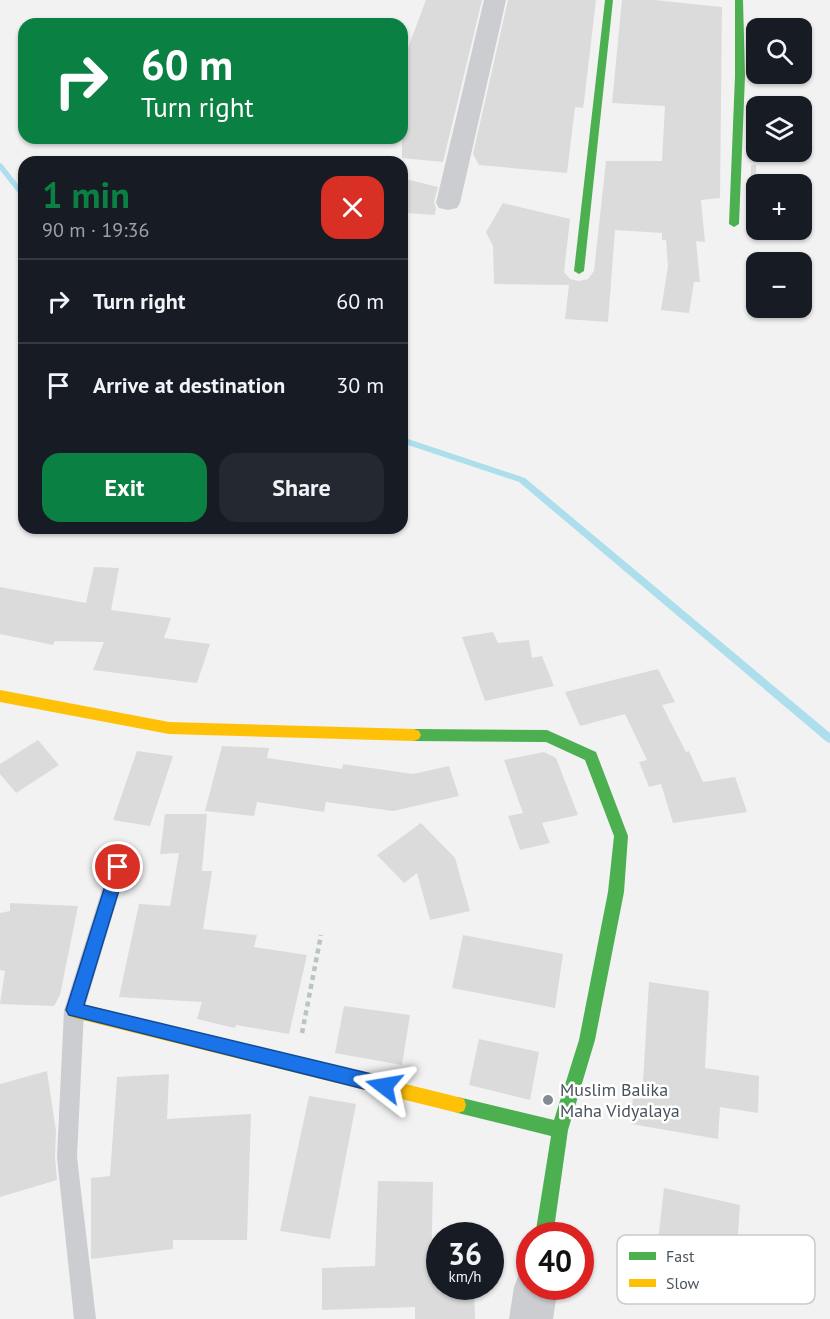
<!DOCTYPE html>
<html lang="en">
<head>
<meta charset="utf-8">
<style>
	body { margin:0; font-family:"PT Sans",sans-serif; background:#242831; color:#f1f3f6; height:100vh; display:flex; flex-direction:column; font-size:22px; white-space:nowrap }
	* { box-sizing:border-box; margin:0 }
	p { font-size:20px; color:#9ea1a6 }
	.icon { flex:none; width:33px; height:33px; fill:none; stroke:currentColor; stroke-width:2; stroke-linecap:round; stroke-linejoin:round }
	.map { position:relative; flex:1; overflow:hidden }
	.drawer { position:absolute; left:18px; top:156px; width:390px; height:378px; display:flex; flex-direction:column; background:#171b24; border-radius:18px; box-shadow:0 2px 4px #0004 }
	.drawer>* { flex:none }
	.top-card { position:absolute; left:18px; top:18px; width:390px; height:126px; border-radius:18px; box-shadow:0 2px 4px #0004; background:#0b8043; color:#fff; overflow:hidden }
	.fabs { position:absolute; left:746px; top:18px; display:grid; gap:12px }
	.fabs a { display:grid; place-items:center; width:66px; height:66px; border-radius:12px; background:#171b24; box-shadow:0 2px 4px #0004; font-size:30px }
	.speed { position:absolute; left:426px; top:1222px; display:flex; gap:12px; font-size:30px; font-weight:700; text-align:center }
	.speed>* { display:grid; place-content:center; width:78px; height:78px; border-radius:50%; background:#171b24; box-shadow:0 2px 4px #0004; line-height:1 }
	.speed small { font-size:15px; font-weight:400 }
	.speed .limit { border:9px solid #d22; background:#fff; color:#111 }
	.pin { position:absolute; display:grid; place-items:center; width:51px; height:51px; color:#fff; margin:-26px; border:3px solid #fff; border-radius:50%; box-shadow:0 2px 6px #0007 }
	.me { position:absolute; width:66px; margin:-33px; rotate:284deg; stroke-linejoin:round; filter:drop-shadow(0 0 4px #0008) }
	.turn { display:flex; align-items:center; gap:21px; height:126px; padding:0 24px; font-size:27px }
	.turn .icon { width:78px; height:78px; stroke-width:2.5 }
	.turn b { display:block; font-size:42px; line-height:51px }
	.round { display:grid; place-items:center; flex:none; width:63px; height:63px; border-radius:18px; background:#242831 }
	.overview { display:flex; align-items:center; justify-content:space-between; height:102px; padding:0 24px }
	h1 { font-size:36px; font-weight:800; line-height:45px; color:#0b8043 }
	.button { display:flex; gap:12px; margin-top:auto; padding:12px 24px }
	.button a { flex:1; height:69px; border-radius:18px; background:#0b8043; color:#fff; font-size:24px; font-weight:800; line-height:69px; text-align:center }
	.button a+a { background:#242831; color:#f1f3f6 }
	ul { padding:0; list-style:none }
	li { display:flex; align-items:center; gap:18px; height:84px; padding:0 24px; border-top:2px solid #363941 }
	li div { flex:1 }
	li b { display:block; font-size:22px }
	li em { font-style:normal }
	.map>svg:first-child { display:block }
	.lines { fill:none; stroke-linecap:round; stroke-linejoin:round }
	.stream { fill:#addeec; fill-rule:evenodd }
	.building { fill:#dbdbdc }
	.path { stroke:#b9c5c2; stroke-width:4.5; stroke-dasharray:5 4; stroke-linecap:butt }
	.lane { fill:#cbcdd0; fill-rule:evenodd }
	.street { fill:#cbcdd0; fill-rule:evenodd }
	.fast { fill:#4caf50; fill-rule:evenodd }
	.slow { fill:#ffc107; fill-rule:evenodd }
	.route { fill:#1a73e8; stroke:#114b97; stroke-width:1.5 }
	.poi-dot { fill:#848b91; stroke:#fff; stroke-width:2 }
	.labels { text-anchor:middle; stroke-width:5; stroke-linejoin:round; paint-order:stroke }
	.near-poi-label { font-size:18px; fill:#49535d; stroke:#fff; text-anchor:start }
	.key { fill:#fff; stroke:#c8cbce; stroke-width:1.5 }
	.key-label { font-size:16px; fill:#49535d }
</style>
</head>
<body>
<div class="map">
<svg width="830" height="1319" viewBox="0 0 830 1319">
	<rect width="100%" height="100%" fill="#f2f2f2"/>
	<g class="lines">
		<path class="stream" d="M 0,163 L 2,164 L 24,192 L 24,199 L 22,198 L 0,170 Z
			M 402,437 L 525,478 L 830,733 L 830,743 L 827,742 L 519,482 L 402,443 Z"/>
	</g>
	<path class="building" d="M 426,0 L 482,0 L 443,162 L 402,158 L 402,64 Z
		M 508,0 L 596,0 L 584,102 L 583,108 L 575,107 L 567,173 L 479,165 L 473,154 Z
		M 622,0 L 654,0 L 722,7 L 720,198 L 701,200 L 705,242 L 696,241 L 700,282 L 694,282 L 689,313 L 661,310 L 668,266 L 666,240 L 662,240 L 662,233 L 615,230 L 608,322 L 565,319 L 569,285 L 494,284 L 493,246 L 486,232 L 503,203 L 570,219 L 564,272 L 570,279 L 579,281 L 588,279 L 594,271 L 606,161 L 662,161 L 665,106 L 612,103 Z
		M 751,165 L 756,165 L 756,200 L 750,200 Z
		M 402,178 L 438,187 L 434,202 L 436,208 L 435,215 L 406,213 L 407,203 L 402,203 Z
		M 94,567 L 119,568 L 111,610 L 171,618 L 164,638 L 210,644 L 197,683 L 93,670 L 104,642 L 55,641 L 53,645 L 0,634 L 0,587 L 86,603 Z
		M 493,632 L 498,643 L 529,640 L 532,658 L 542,656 L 554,686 L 485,701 L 462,637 Z
		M 658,669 L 675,702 L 662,705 L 686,752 L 689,751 L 703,782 L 735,777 L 747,812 L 673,823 L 661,784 L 649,787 L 639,762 L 647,760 L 625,714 L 580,726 L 565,692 Z
		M 38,740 L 59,765 L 16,793 L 0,774 L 0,764 Z
		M 222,746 L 269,748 L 267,758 L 342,769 L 343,764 L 413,774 L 449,766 L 459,796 L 393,811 L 326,802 L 324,812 L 257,802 L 254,816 L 205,811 Z
		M 137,751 L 173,756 L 150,826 L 113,820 Z
		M 544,752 L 556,758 L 578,815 L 542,823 L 550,843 L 520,850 L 508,816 L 523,813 L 504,760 Z
		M 165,814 L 207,814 L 202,871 L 212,871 L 203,929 L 257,935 L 254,947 L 307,955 L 289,1034 L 236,1025 L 235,1028 L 226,1026 L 197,1019 L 202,1002 L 119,997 L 139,904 L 170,906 L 179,853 L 160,854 Z
		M 421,823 L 455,858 L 470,911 L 430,920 L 417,873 L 404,883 L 377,855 Z
		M 10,903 L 78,906 L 60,995 L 54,1006 L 0,1004 L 5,971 L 0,970 L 0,913 L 10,911 Z
		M 463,935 L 563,954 L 555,1008 L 452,988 Z
		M 649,982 L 709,991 L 705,1068 L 759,1076 L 758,1113 L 720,1107 L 718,1139 L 631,1124 L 633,1096 L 642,1098 Z
		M 344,1006 L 410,1015 L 402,1065 L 335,1053 Z
		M 479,1039 L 539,1052 L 530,1100 L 469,1085 Z
		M 47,1071 L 56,1131 L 55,1157 L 57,1180 L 0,1197 L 0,1084 Z
		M 169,1074 L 167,1119 L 251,1114 L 247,1240 L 173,1240 L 173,1249 L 91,1259 L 91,1178 L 110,1176 L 117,1077 Z
		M 309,1096 L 356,1104 L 330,1239 L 280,1231 Z
		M 378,1181 L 433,1182 L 431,1274 L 440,1274 L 440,1287 L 474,1287 L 475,1319 L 415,1319 L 415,1307 L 322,1310 L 322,1268 L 375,1266 Z
		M 664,1188 L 740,1205 L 735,1276 L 656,1259 Z"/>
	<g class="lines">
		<path class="path" d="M 302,1033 L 321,935"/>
		<path class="lane" d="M 118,859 L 124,861 L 127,867 L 84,1010 L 77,1157 L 96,1319 L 74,1319 L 57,1157 L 64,1010 L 109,867 L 112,861 Z"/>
		<path class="street" d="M 484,0 L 506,0 L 460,203 L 457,208 L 448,210 L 439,208 L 436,203 Z
			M 530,1268 L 530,1287 L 558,1287 L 553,1319 L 509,1319 L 514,1287 L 520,1271 Z"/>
		<path class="fast" d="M 605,0 L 613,0 L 584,271 L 579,274 L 574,271 Z
			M 735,0 L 743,0 L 745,76 L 739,224 L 734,227 L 729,224 L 735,76 Z
			M 414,729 L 547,730 L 596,752 L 628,836 L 624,892 L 595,1040 L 568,1130 L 553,1236 L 535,1236 L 551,1136 L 458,1113 L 452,1111 L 450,1105 L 452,1099 L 458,1097 L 554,1120 L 579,1040 L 608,892 L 614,836 L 585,760 L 546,742 L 414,741 L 409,739 L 407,735 L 409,731 Z"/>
		<path class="slow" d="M 0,690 L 169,722 L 414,729 L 419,731 L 421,735 L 419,739 L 414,741 L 169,734 L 0,702 Z
			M 74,1002 L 458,1097 L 464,1099 L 466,1105 L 464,1111 L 458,1113 L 74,1018 L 68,1015 L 66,1010 L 68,1005 Z"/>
	</g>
	<path class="route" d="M 118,860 L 124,862 L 126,867 L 84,1005 L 384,1077 L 390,1080 L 393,1086 L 390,1091 L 384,1094 L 69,1015 L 66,1010 L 111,867 L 113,862 Z"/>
	<circle class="poi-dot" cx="548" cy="1100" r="6"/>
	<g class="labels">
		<g class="near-poi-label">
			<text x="560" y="1096">Muslim Balika<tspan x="560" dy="21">Maha Vidyalaya</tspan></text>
		</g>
	</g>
	<rect x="617" y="1235" width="198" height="69" rx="9" class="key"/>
	<rect x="629" y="1252" width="27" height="8" fill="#4caf50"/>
	<rect x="629" y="1279" width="27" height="8" fill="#ffc107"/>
	<g class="key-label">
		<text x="666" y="1262">Fast</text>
		<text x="666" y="1289">Slow</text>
	</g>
</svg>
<div class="fabs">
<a><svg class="icon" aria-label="search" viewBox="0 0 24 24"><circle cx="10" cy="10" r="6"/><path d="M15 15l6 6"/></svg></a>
<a><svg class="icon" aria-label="layers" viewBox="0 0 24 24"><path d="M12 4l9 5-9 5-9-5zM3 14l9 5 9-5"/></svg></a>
<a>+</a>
<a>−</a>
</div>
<div class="speed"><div>36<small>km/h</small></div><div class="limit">40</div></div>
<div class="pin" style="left:118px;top:867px;background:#d93025"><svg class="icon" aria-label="arrive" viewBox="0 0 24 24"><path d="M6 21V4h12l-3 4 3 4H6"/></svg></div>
<svg class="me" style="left:384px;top:1086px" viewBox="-20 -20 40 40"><path d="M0-17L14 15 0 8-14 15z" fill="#1a73e8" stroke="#fff" stroke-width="4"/></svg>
<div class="top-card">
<div class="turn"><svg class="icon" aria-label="right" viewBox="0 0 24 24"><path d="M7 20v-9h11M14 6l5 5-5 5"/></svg><div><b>60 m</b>Turn right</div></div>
</div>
<section class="drawer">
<div class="overview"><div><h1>1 min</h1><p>90 m · 19:36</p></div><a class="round" style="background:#d93025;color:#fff"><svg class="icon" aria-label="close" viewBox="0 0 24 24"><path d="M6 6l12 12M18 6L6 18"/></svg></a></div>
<ul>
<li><svg class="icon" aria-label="right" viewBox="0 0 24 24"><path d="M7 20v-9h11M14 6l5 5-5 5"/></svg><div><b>Turn right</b></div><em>60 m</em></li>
<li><svg class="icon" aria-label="arrive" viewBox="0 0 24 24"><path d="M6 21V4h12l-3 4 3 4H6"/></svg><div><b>Arrive at destination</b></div><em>30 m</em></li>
</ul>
<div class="button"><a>Exit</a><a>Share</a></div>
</section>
</div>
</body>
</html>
